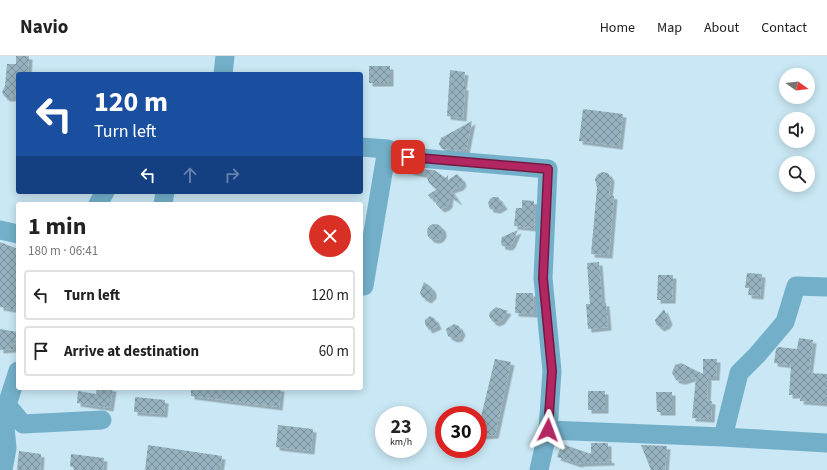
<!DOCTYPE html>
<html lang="en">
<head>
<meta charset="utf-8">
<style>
	body { margin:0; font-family:"Source Sans 3",sans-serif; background:#f2f2f2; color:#222; height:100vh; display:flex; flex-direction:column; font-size:15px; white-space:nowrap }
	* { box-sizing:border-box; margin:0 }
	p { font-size:13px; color:#767676 }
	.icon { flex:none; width:22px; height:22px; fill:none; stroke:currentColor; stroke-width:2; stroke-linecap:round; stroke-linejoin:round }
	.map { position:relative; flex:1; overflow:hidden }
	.side { position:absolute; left:16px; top:146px; width:347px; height:188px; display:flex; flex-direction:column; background:#fff; border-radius:4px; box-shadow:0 2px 10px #0003 }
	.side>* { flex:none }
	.guide { position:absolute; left:16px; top:16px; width:347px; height:122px; border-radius:4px; box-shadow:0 2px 10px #0003; background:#1a4fa0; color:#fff; overflow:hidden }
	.needle { width:26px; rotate:104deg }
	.buttons { position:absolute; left:779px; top:12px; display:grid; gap:8px }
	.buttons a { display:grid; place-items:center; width:36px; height:36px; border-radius:50%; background:#fff; box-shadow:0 2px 10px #0003; font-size:20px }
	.speed { position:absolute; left:375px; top:350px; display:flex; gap:8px; font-size:20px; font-weight:700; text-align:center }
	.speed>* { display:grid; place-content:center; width:52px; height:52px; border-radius:50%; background:#fff; box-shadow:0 2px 10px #0003; line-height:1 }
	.speed small { font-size:10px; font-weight:400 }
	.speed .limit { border:6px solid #d22; background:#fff; color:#111 }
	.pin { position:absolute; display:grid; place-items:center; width:34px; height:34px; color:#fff; margin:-17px; border-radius:8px; box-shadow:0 2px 6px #0006 }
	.me { position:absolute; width:44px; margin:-22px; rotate:3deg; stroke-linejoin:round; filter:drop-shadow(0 0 3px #0008) }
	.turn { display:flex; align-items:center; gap:14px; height:84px; padding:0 12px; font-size:18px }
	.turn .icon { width:52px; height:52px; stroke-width:2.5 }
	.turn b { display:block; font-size:28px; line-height:34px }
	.lanes { display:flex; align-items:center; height:38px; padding:0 12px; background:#0003; justify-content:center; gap:20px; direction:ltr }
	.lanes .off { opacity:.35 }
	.round { display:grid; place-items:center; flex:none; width:42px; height:42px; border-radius:21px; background:#f2f2f2 }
	.overview { display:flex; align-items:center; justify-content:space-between; height:68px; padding:0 12px }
	h1 { font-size:24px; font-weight:700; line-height:30px }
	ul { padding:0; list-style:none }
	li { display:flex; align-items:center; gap:12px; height:50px; margin:0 8px 6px; padding:0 4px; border:2px solid #e0e0e0; border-radius:4px }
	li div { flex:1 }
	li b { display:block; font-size:15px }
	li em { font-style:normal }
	header { display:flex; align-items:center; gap:24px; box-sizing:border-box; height:56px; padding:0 20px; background:#fff; border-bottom:1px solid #e0e0e0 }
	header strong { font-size:19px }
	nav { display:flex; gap:22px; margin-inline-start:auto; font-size:14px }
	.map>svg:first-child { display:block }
	.building { fill:url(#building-cross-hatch); filter:url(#shadow) }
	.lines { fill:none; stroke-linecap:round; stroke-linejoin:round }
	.minor { stroke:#73afc9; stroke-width:19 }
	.route-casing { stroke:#741940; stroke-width:10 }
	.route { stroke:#b22662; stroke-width:7 }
</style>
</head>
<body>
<header>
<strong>Navio</strong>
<nav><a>Home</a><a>Map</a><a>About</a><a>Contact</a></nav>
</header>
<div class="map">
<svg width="827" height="414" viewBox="0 0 827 414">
	<defs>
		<pattern id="building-cross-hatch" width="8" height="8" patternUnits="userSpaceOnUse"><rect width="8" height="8" fill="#96b2bf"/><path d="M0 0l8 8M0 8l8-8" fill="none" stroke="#7a919b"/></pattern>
		<filter id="shadow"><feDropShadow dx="3.5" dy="3.5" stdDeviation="0" flood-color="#0004"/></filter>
	</defs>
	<rect width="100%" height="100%" fill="#c9e7f4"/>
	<path class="building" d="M 16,0 L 29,0 L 28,18 L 18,18 L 18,27 L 15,39 L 12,42 L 7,42 L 4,40 L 2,36 L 5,30 L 7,8 L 16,8 Z
		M 369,10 L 390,10 L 390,27 L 369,27 Z
		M 450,14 L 465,16 L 463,31 L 465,31 L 463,62 L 447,60 Z
		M 583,53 L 623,58 L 619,90 L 579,85 Z
		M 472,65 L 466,95 L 442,93 L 439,88 L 441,82 Z
		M 396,108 L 407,112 L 434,114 L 446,122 L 448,119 L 448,124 L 457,118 L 462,123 L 463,127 L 460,131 L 451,134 L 459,146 L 450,140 L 449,148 L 446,151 L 441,153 L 436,148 L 437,141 L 431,143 L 428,139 L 437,133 L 429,127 L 426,119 L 395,112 Z
		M 602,116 L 608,117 L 611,122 L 609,139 L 614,140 L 609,199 L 591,198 L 597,132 L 595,123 L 597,119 Z
		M 493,141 L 498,141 L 504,150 L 497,154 L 490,153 L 488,147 L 490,143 Z
		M 522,144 L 534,145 L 534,152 L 535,152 L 534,172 L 514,170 L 516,152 L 522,152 Z
		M427 176a8 8 0 1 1 16 0a8 8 0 1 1-16 0Z
		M 518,174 L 512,188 L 509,191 L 502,190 L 501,185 L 502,181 Z
		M 0,186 L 18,193 L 18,254 L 0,251 Z
		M 599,206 L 602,247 L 606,247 L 608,271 L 588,273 L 586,248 L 590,248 L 587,207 Z
		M 747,217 L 762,218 L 760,240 L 748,239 L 749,232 L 745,232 Z
		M 658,219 L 673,219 L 672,244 L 657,244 Z
		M 424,226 L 431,231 L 433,235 L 433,239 L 428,244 L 422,241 L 420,237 Z
		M 516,237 L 533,237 L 534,258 L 515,257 Z
		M 496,251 L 508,255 L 501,265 L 496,267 L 492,265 L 489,260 L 490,256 Z
		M 664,253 L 669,265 L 667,269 L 661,272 L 656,268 L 655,264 Z
		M 430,260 L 435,263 L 438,270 L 429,274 L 425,268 L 425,264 Z
		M 454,268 L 459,270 L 462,276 L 459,282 L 454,283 L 448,280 L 446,273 Z
		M 0,273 L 17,276 L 13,293 L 0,294 Z
		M 799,282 L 813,284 L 809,317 L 827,318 L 827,347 L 800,345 L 801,339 L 789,339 L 791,309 L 774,307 L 776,293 L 778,291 L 797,293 Z
		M 495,303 L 511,306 L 495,379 L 478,380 L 478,373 Z
		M 703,303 L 717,303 L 716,321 L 707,321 L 708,322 L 707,344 L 712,345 L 711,363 L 692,362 L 696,321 L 682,325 L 676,324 L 672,317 L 675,309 L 681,307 L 703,318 Z
		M 97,332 L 113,332 L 110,352 L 77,347 L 78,335 L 96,338 Z
		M 191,332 L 281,332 L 279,351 L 191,340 Z
		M 588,335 L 605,335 L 605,354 L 588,354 Z
		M 656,336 L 672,336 L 672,356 L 657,356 Z
		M 135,341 L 165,344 L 164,358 L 134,356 Z
		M 278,369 L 313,373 L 311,395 L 276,391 Z
		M 591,387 L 608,387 L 608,403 L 611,404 L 611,406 L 582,407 L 578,408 L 557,401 L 562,388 L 591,398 Z
		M 148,389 L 222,400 L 220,414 L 145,414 Z
		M 641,389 L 667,390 L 665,414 L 651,414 Z
		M 19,395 L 41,398 L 40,414 L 17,414 Z
		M 71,398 L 104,402 L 103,414 L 74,414 L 74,412 L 70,410 Z"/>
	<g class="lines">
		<path class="minor" d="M 223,18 L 225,0
			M 361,91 L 387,93 L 408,101 L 548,113 L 543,222 L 552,315 L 548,374 L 539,414
			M 98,148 L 105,136
			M 163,148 L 165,136
			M 0,174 L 18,178
			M 364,230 L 387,93
			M 7,349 L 18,315
			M 0,364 L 4,361 L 7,349 L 23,368 L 102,364
			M 548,374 L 723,381 L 827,387
			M 723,381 L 739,317 L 757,299 L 785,266 L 796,230 L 827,231
			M 3,414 L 7,392 L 4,361"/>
	</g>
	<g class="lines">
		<g class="route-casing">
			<path id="route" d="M 408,101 L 548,113 L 543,222 L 552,315 L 548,374"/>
		</g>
		<use href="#route" class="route"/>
	</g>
</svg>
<div class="buttons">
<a><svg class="needle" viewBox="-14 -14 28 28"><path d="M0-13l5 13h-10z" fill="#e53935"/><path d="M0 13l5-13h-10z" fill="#767676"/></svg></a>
<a><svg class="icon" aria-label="sound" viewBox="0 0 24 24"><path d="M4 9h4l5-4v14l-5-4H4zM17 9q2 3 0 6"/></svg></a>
<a><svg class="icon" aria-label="search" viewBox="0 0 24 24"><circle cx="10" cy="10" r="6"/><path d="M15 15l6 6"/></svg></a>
</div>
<div class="speed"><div>23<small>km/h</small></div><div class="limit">30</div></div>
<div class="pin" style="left:408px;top:101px;background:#d93025"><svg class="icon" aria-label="arrive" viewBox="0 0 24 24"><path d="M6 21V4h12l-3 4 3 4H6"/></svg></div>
<svg class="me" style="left:548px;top:374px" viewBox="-20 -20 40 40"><path d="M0-17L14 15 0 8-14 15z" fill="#b22662" stroke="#fff" stroke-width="4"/></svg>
<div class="guide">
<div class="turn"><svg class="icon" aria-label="left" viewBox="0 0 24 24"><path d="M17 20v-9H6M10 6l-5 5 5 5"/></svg><div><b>120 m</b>Turn left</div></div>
<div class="lanes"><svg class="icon" aria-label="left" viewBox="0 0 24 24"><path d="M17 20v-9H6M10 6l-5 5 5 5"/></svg><svg class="icon off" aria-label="ahead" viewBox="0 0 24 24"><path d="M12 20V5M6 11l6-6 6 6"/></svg><svg class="icon off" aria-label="right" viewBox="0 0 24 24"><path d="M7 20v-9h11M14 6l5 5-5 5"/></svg></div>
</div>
<section class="side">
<div class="overview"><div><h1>1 min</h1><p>180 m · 06:41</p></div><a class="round" style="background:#d93025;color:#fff"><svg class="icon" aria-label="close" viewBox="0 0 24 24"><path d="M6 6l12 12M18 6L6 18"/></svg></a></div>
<ul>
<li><svg class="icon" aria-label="left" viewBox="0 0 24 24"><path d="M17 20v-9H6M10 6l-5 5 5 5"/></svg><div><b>Turn left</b></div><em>120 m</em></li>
<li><svg class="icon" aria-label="arrive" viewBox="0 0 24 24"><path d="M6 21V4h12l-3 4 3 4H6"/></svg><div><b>Arrive at destination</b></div><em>60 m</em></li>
</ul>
</section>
</div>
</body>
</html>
